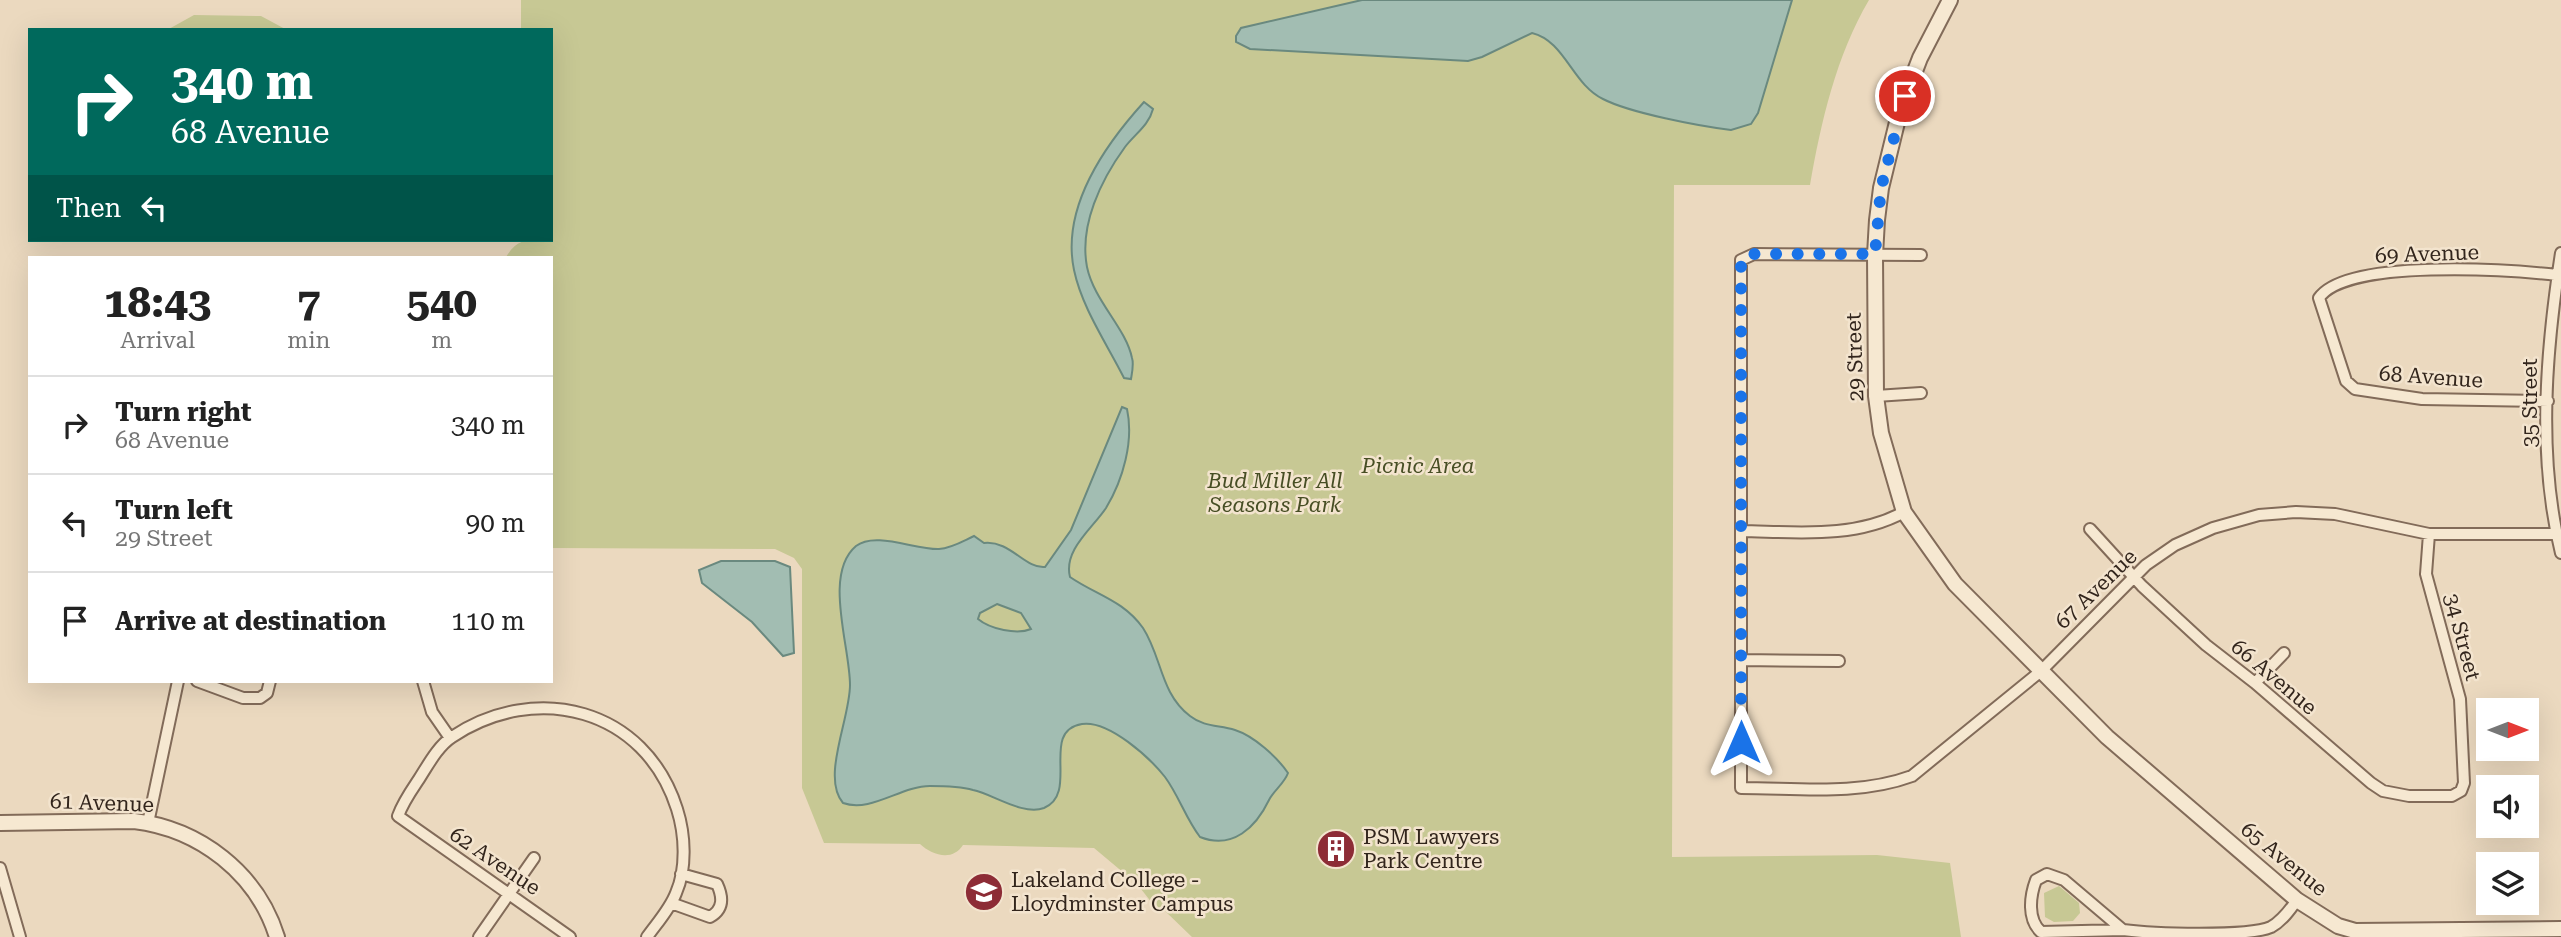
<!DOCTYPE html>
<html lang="en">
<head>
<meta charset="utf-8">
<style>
	body { margin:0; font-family:"Roboto Serif",serif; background:#f2f2f2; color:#222; height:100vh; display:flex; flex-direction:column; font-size:26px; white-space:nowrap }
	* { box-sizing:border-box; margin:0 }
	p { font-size:23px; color:#767676 }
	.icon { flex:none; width:38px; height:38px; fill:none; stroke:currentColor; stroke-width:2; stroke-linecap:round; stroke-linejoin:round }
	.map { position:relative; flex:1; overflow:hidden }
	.panel { position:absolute; left:28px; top:256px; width:525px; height:427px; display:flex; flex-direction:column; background:#fff; border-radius:0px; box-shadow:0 7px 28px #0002 }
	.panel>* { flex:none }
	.hud { position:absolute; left:28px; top:28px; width:525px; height:214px; border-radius:0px; box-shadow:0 7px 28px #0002; background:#00695c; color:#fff; overflow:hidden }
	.needle { width:46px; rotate:90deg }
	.buttons { position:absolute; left:2476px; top:698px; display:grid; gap:14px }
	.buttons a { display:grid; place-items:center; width:63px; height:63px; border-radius:0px; background:#fff; box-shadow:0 7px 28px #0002; font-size:35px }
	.pin { position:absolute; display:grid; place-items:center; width:60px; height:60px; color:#fff; margin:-30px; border:4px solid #fff; border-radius:50%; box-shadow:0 2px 7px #0007 }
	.me { position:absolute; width:77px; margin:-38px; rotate:0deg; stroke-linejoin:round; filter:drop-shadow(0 0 5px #0008) }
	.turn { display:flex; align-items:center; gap:24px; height:147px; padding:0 28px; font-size:32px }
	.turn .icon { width:91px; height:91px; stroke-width:2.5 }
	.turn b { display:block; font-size:49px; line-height:60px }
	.then { display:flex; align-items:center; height:66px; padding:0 28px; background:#0003; gap:14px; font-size:26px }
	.eta { display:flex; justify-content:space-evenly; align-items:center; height:119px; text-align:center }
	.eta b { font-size:42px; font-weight:700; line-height:49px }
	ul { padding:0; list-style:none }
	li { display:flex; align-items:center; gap:21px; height:98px; padding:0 28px; border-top:2px solid #e0e0e0 }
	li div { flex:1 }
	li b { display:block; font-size:26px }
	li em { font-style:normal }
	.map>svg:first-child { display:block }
	.green { fill:#c7c894 }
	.water { fill:#a2bdb2; stroke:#6a897f; stroke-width:2; fill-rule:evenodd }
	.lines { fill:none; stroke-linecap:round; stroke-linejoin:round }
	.minor-casing { stroke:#826b59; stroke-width:14 }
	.tertiary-casing { stroke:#826b59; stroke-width:18 }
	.minor { stroke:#f6e8d1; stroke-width:10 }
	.tertiary { stroke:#f6e8d1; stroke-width:14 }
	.route { stroke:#1a73e8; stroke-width:12; stroke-dasharray:0 21.6 }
	.labels { text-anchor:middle; stroke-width:5; stroke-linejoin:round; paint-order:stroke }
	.street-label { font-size:21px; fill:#32251c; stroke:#f3e4ce }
	.park-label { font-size:21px; font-style:italic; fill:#474e24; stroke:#f3e4ce }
	.poi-label { font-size:21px; fill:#32251c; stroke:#f3e4ce; text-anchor:start }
</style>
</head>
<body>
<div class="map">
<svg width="2561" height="937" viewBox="0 0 2561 937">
	<rect width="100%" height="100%" fill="#ebd9bf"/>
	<path class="green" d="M 521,0 L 1869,0 C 1836,56 1821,122 1810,185 L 1674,185 L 1674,179 L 1672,857 L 1877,855 L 1950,863 L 1961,937 L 1192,937 L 1165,911 L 1160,913 L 1137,884 L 1094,848 L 963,845 C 952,862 932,855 920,844 L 824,843 L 802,788 L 802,569 L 794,558 L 775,549 L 551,548 L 551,257 L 506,257 C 518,237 530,240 551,240 L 551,30 L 521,30 Z
		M 194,15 L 261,16 L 287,30 L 167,30 Z
		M 2059,886 L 2079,903 L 2080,913 L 2073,921 L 2054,922 L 2045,917 L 2044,893 Z"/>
	<path class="water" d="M 1362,0 L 1792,0 L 1758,113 L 1751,124 L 1731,130 C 1699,126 1630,113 1603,99 C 1572,84 1565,41 1532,33 L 1482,57 L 1468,61 L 1250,49 L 1236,42 L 1236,36 L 1241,28 Z
		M 1144,102 L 1153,109 C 1149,125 1135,134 1125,147 C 1101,180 1079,225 1087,267 C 1094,301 1126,328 1132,358 C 1134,364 1132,373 1131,379 L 1124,378 C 1107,344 1082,308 1074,270 C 1061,208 1104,146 1144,102 Z
		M 1122,407 L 1127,409 C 1134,441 1123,480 1106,508 C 1093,528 1063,550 1070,577 C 1096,595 1123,600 1143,628 C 1162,657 1160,693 1190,716 C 1204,727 1218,725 1235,730 C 1254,736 1277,757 1288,773 C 1284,784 1274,790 1269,800 C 1256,827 1233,850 1200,837 C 1186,819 1179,796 1165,777 C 1150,758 1109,720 1082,724 C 1039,731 1080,793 1044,808 C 1023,816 993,794 973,790 C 959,786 944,786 930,786 C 901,786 871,813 843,803 C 821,777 850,719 850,685 C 850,646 823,574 856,546 C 875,531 916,550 939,549 C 952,548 963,541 974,536 L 984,543 C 1010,540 1025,569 1045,567 L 1071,530 ZM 997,604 L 1021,613 L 1031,629 C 1017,635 990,629 978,619 L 980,613 Z
		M 721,561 L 775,561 L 790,567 L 794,653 L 783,656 L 752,622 L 702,583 L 699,570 Z"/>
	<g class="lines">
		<g class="minor-casing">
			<path id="minor" d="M 2561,253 C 2546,350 2537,456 2561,553
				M 1921,255 L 1754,254 L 1741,260 L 1741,788 C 1798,788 1858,796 1912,776 L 2041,671 L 2146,565 L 2175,545 L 2213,528 L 2259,515 L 2296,512 L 2335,514 L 2429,534 L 2557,534
				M 1876,396 L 1921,393
				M 2548,401 L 2422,399 L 2355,389 L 2346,381 L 2319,298 C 2346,258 2511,270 2557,275
				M 2090,529 L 2142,586 L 2206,645 L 2255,683 L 2371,783 L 2383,791 L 2409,796 L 2452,796 L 2461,791 L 2464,783 L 2460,699 L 2426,574 L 2429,534
				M 1741,531 C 1797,532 1854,539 1904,512
				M 1741,660 L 1839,661
				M 197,681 L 243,698 L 260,698 L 267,693 L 270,681
				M 423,681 L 432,712 L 450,738
				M 2255,683 L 2284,653
				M 148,823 L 178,681
				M 0,868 L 20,937
				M 2047,874 L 2064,880 L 2123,930 L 2041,932 C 2027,919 2030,896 2036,880 Z
				M 671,903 L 710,917 C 724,909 723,897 717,884 L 681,874
				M 2123,930 C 2152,934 2248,937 2271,927 C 2282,921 2290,910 2297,900
				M 479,937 L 534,858
				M 570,937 L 398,816 C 403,802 411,791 419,779 C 428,765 438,746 452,737 C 536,681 645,708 677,809 C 685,834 687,868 676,893 C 670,909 657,923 647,937"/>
		</g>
		<g class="tertiary-casing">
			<path id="tertiary" d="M 1950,0 L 1920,58 L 1900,110 L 1881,188 L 1877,220 L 1875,255 L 1876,396 L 1881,433 L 1904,512 L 1955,584 L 2107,737 L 2297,900 L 2338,926 L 2355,931 L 2561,929
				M 0,823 L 134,821 C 200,829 257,873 277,937"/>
		</g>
		<use href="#minor" class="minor"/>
		<use href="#tertiary" class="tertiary"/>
	</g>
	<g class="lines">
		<path class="route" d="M 1741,742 L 1741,260 L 1754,254 L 1875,254 L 1881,188 L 1905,96"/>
	</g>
	<defs>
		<g id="building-disc" transform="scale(2.0125)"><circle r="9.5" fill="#8d2c36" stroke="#f3e4ce"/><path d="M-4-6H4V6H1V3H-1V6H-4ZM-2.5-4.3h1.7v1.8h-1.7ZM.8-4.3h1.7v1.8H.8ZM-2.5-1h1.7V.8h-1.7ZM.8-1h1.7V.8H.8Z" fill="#fff"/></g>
		<g id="university-disc" transform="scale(2.0125)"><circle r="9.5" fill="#8d2c36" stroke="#f3e4ce"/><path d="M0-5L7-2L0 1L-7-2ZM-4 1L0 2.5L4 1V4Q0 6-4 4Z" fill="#fff"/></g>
	</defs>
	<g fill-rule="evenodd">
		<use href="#building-disc" x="1336" y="849"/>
		<use href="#university-disc" x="984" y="892"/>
	</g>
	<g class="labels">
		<g class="street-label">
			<text transform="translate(2427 254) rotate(-2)" y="7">69 Avenue</text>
			<text transform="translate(1855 357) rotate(-92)" y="7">29 Street</text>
			<text transform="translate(2431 377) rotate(4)" y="7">68 Avenue</text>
			<text transform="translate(2530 403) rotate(-90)" y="7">35 Street</text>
			<text transform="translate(2096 589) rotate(-44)" y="7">67 Avenue</text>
			<text transform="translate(2462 637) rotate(75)" y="7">34 Street</text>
			<text transform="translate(2274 677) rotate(40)" y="7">66 Avenue</text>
			<text transform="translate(102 803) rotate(2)" y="7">61 Avenue</text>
			<text transform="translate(2284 859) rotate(39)" y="7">65 Avenue</text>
			<text transform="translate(495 861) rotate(34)" y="7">62 Avenue</text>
		</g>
		<g class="park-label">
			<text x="1418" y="473">Picnic Area</text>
			<text x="1275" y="488">Bud Miller All<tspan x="1275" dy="24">Seasons Park</tspan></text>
		</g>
		<g class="poi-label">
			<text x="1363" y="844">PSM Lawyers<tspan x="1363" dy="24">Park Centre</tspan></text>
			<text x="1011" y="887">Lakeland College -<tspan x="1011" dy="24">Lloydminster Campus</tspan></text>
		</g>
	</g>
</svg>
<div class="buttons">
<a><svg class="needle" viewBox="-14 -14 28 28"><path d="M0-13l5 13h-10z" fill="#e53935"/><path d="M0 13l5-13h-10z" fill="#767676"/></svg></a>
<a><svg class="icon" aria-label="sound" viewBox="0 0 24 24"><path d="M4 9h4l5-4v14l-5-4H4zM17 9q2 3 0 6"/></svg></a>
<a><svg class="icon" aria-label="layers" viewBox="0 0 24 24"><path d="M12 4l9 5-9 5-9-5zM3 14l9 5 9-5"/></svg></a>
</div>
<div class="pin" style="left:1905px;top:96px;background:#d93025"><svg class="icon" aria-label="arrive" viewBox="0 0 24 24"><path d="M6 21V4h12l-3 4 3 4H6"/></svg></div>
<svg class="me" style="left:1741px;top:742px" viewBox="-20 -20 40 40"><path d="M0-17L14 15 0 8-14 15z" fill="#1a73e8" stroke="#fff" stroke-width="4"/></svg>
<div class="hud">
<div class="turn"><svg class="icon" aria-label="right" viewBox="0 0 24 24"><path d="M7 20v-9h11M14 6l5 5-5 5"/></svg><div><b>340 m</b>68 Avenue</div></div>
<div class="then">Then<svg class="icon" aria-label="left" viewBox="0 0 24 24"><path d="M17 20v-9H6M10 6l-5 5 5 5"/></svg></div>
</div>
<section class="panel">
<div class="eta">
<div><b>18:43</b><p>Arrival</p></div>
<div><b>7</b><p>min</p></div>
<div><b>540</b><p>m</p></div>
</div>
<ul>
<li><svg class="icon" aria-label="right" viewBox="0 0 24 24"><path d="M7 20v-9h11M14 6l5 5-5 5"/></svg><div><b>Turn right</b><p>68 Avenue</p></div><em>340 m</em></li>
<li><svg class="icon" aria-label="left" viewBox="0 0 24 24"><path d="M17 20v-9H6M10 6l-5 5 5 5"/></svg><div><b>Turn left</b><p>29 Street</p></div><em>90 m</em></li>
<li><svg class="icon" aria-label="arrive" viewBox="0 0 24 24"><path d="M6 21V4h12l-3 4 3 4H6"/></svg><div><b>Arrive at destination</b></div><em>110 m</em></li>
</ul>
</section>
</div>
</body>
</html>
